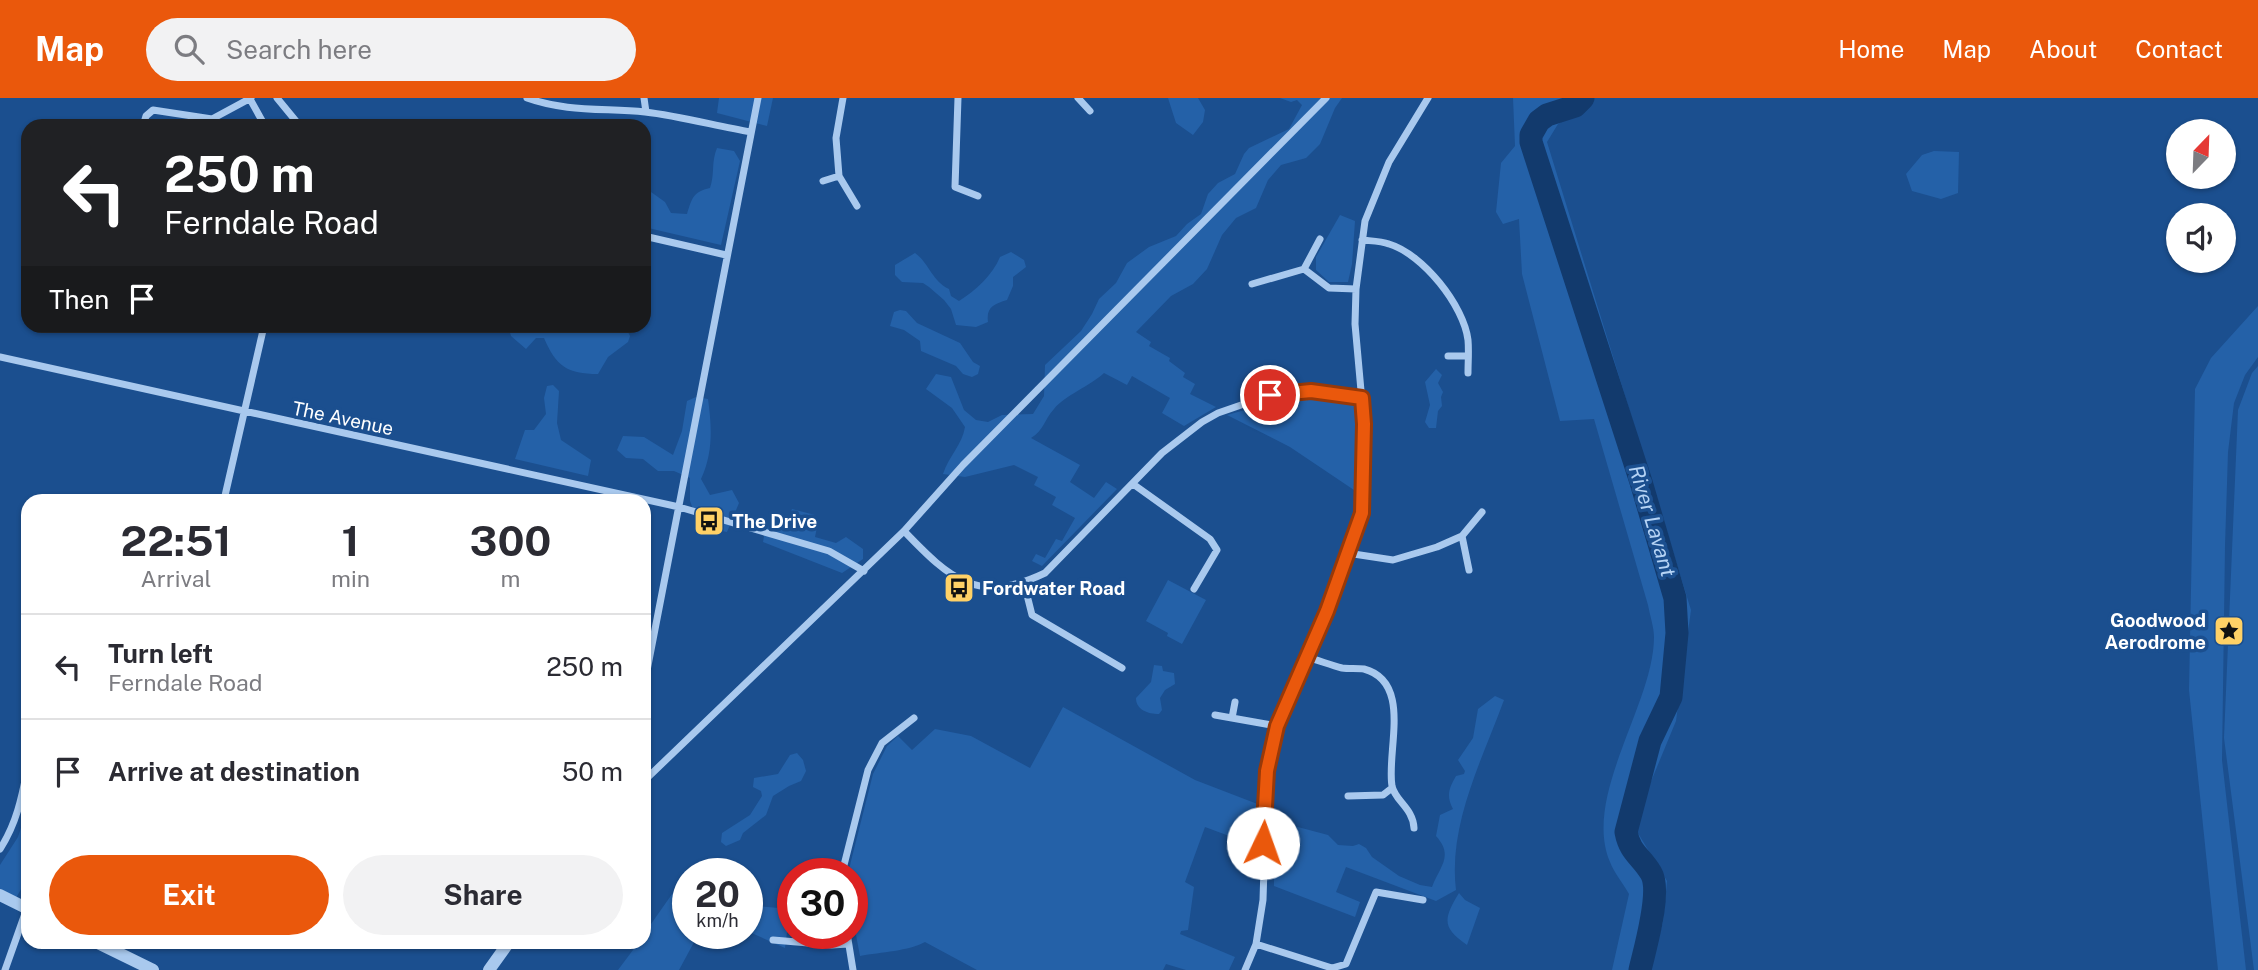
<!DOCTYPE html>
<html lang="en">
<head>
<meta charset="utf-8">
<style>
	body { margin:0; font-family:"Public Sans",sans-serif; background:#f2f2f3; color:#2b2b33; height:100vh; display:flex; flex-direction:column; font-size:26px; white-space:nowrap }
	* { box-sizing:border-box; margin:0 }
	p { font-size:23px; color:#7c7c81 }
	.icon { flex:none; width:38px; height:38px; fill:none; stroke:currentColor; stroke-width:2; stroke-linecap:round; stroke-linejoin:round }
	.map { position:relative; flex:1; overflow:hidden }
	.drawer { position:absolute; left:21px; top:396px; width:630px; height:455px; display:flex; flex-direction:column; background:#fff; border-radius:21px; box-shadow:0 2px 5px #0004 }
	.drawer>* { flex:none }
	.hud { position:absolute; left:21px; top:21px; width:630px; height:214px; border-radius:21px; box-shadow:0 2px 5px #0004; background:#202124; color:#fff; overflow:hidden }
	.needle { width:46px; rotate:23deg }
	.tools { position:absolute; left:2166px; top:21px; display:grid; gap:14px }
	.tools a { display:grid; place-items:center; width:70px; height:70px; border-radius:50%; background:#fff; box-shadow:0 2px 5px #0004; font-size:35px }
	.speed { position:absolute; left:672px; top:760px; display:flex; gap:14px; font-size:35px; font-weight:700; text-align:center }
	.speed>* { display:grid; place-content:center; width:91px; height:91px; border-radius:50%; background:#fff; box-shadow:0 2px 5px #0004; line-height:1 }
	.speed small { font-size:18px; font-weight:400 }
	.speed .limit { border:10px solid #d22; background:#fff; color:#111 }
	.pin { position:absolute; display:grid; place-items:center; width:60px; height:60px; color:#fff; margin:-30px; border:4px solid #fff; border-radius:50%; box-shadow:0 2px 7px #0007 }
	.me { position:absolute; width:77px; margin:-38px; rotate:3deg; stroke-linejoin:round; filter:drop-shadow(0 0 5px #0008) }
	.turn { display:flex; align-items:center; gap:24px; height:147px; padding:0 28px; font-size:32px }
	.turn .icon { width:91px; height:91px; stroke-width:2.5 }
	.turn b { display:block; font-size:49px; line-height:60px }
	.then { display:flex; align-items:center; height:66px; padding:0 28px; background:#0003; gap:14px; font-size:26px }
	.eta { display:flex; justify-content:space-evenly; align-items:center; height:119px; text-align:center }
	.eta b { font-size:42px; font-weight:700; line-height:49px }
	.cta { display:flex; gap:14px; margin-top:auto; padding:14px 28px }
	.cta a { flex:1; height:80px; border-radius:42px; background:#ea580c; color:#fff; font-size:28px; font-weight:700; line-height:80px; text-align:center }
	.cta a+a { background:#f2f2f3; color:#2b2b33 }
	ul { padding:0; list-style:none }
	li { display:flex; align-items:center; gap:21px; height:105px; padding:0 28px; border-top:2px solid #e1e1e2 }
	li div { flex:1 }
	li b { display:block; font-size:26px }
	li em { font-style:normal }
	header { display:flex; align-items:center; gap:42px; box-sizing:border-box; height:98px; padding:0 35px; background:#ea580c; color:#fff }
	header strong { font-size:33px }
	nav { display:flex; gap:38px; margin-inline-start:auto; font-size:24px }
	.search { width:490px; height:63px; background:#f2f2f3; display:flex; align-items:center; gap:18px; box-sizing:border-box; padding:0 24px; border-radius:38px; color:#7c7c81; font-size:26px }
	.map>svg:first-child { display:block }
	.green { fill:#2461a8 }
	.lines { fill:none; stroke-linecap:round; stroke-linejoin:round }
	.river { stroke:#123a6d; stroke-width:23 }
	.minor { stroke:#a9c9ee; stroke-width:7 }
	.tertiary { stroke:#a9c9ee; stroke-width:12 }
	.route-casing { stroke:#983908; stroke-width:18 }
	.route { stroke:#ea580c; stroke-width:12 }
	.labels { text-anchor:middle; stroke-width:7; stroke-linejoin:round; paint-order:stroke }
	.street-label { font-size:19px; fill:#fff; stroke:#1b4f8f }
	.poi-label { font-size:19px; font-weight:bold; fill:#fff; stroke:#1b4f8f; text-anchor:start }
	.water-label { font-size:21px; font-style:italic; fill:#b5d3f5; stroke:#1b4f8f }
</style>
</head>
<body>
<header>
<strong>Map</strong>
<div class="search"><svg class="icon" aria-label="search" viewBox="0 0 24 24"><circle cx="10" cy="10" r="6"/><path d="M15 15l6 6"/></svg>Search here</div>
<nav><a>Home</a><a>Map</a><a>About</a><a>Contact</a></nav>
</header>
<div class="map">
<svg width="2258" height="872" viewBox="0 0 2258 872">
	<rect width="100%" height="100%" fill="#1b4f8f"/>
	<path class="green" d="M 719,0 L 773,0 L 767,28 L 717,15 Z
		M 1168,0 L 1198,0 L 1205,12 L 1203,24 L 1193,37 L 1176,25 Z
		M 1280,0 L 1342,0 L 1335,10 L 1320,46 L 1306,60 L 1281,67 L 1268,82 L 1256,110 L 1236,120 L 1222,137 L 1207,171 L 1193,186 L 1171,198 L 1136,234 L 1151,244 L 1149,248 L 1170,260 L 1169,263 L 1185,275 L 1183,279 L 1195,286 L 1190,296 L 1216,309 L 1184,328 L 1162,315 L 1170,300 L 1132,278 L 1127,287 L 1104,275 C 1090,288 1064,298 1054,311 C 1044,322 1044,332 1031,340 L 1080,367 L 1070,384 L 1094,400 L 1106,384 L 1117,391 L 1042,468 L 1032,463 L 1036,456 L 1045,460 L 1056,441 L 1062,443 L 1075,420 L 1052,407 L 1056,399 L 1034,387 L 1038,379 L 1014,367 L 965,379 L 943,376 C 949,358 962,347 965,329 L 952,310 L 926,291 L 936,276 L 951,279 L 964,312 L 976,322 L 988,324 L 1002,317 L 1033,316 L 1044,298 L 1045,267 L 1081,233 L 1092,216 L 1099,201 L 1116,185 L 1127,165 L 1149,149 L 1176,138 L 1187,126 L 1201,116 L 1208,96 L 1218,85 L 1235,76 L 1244,56 L 1249,50 L 1289,31 L 1302,7 L 1297,2 L 1291,4 Z
		M 1513,0 L 1594,0 L 1594,4 L 1558,26 L 1547,44 L 1691,512 L 1676,623 L 1633,727 L 1667,783 L 1663,824 L 1650,872 L 1612,872 L 1629,796 C 1623,785 1614,775 1610,764 C 1582,698 1654,606 1654,539 C 1654,529 1650,518 1648,507 L 1594,321 L 1560,323 L 1522,176 L 1519,121 L 1503,126 L 1496,114 L 1501,65 L 1515,48 Z
		M 717,50 L 734,53 L 740,63 L 721,147 L 644,129 L 644,89 L 665,104 L 671,115 L 687,116 C 692,100 693,94 710,90 C 715,76 711,64 717,50 Z
		M 1934,53 L 1959,54 L 1958,95 L 1941,101 L 1912,93 L 1906,76 L 1922,57 Z
		M 1340,117 L 1355,123 L 1352,166 L 1348,184 L 1329,184 L 1316,172 L 1316,159 Z
		M 1011,154 L 1024,162 L 1026,169 L 1013,179 L 1013,188 L 1007,202 C 994,206 986,209 988,224 L 976,229 L 956,227 L 951,211 L 944,202 L 929,189 L 923,185 L 902,184 L 895,177 L 895,167 L 915,155 C 929,165 932,183 949,191 L 951,198 L 959,203 C 976,192 992,178 1000,159 Z
		M 2258,208 L 2258,259 L 2245,277 L 2234,305 L 2228,354 L 2225,448 L 2222,662 L 2246,872 L 2218,872 L 2189,592 L 2195,291 L 2211,260 Z
		M 900,212 L 906,213 L 917,225 L 960,245 L 973,264 L 980,268 L 978,276 L 972,279 L 963,276 L 956,268 L 921,253 L 920,243 L 904,232 L 890,228 L 894,214 Z
		M 508,228 L 625,228 L 630,238 L 628,244 L 608,259 L 598,276 C 567,276 556,268 544,240 L 536,240 L 526,251 L 511,238 Z
		M 2258,268 L 2258,872 L 2254,872 L 2224,640 L 2238,312 L 2252,275 Z
		M 1436,271 L 1442,277 L 1438,285 L 1443,294 L 1441,299 L 1442,308 L 1438,313 L 1436,330 L 1429,330 L 1425,324 L 1430,307 L 1425,284 Z
		M 553,287 L 559,293 L 557,325 L 561,342 L 591,362 L 588,378 L 515,361 L 525,332 L 534,332 L 546,316 L 544,300 L 547,288 Z
		M 696,299 L 708,301 C 712,330 713,355 701,381 L 710,397 L 732,392 L 739,405 L 727,434 L 699,428 L 690,403 L 690,380 L 674,373 L 658,373 L 643,361 L 626,360 L 617,352 L 623,338 L 644,339 L 673,357 L 682,333 L 687,303 Z
		M 1313,300 L 1355,307 L 1357,365 L 1354,392 L 1290,349 L 1227,317 L 1274,304 Z
		M 792,411 L 815,417 L 817,429 L 815,439 L 836,445 L 846,439 L 863,451 L 863,461 L 842,475 L 763,444 L 766,427 L 787,425 Z
		M 1168,482 L 1206,502 L 1182,546 L 1167,538 L 1168,535 L 1146,523 Z
		M 1154,567 L 1162,568 L 1163,573 L 1174,575 L 1175,586 L 1165,592 L 1160,600 L 1162,612 L 1159,616 C 1148,616 1136,612 1136,600 L 1151,584 Z
		M 1495,598 L 1504,602 C 1482,662 1448,727 1456,792 L 1436,803 L 1346,769 L 1336,794 L 1360,804 L 1355,819 L 1274,788 L 1274,743 L 1280,719 L 1294,728 L 1328,737 L 1338,747 L 1353,748 L 1359,746 L 1366,750 L 1372,759 L 1399,778 L 1420,787 L 1432,789 C 1440,768 1454,758 1436,738 L 1440,717 L 1453,711 C 1446,698 1449,690 1456,678 L 1464,676 L 1465,673 L 1458,662 L 1473,640 L 1478,611 Z
		M 1063,609 L 1195,682 L 1260,707 L 1256,748 L 1205,729 L 1185,784 L 1194,789 L 1188,832 L 1181,833 L 1180,836 L 1235,859 L 1229,872 L 1186,872 L 1166,866 L 1163,872 L 977,872 L 925,844 C 909,853 881,854 860,858 L 852,816 L 852,775 L 848,775 L 873,676 L 887,648 L 898,638 L 912,652 L 935,631 L 971,638 L 1030,670 Z
		M 797,655 L 803,662 L 806,673 L 801,683 L 789,688 L 773,698 L 766,717 L 743,735 L 740,742 L 726,748 L 721,744 L 722,735 L 750,717 L 762,698 L 761,693 L 753,689 L 754,680 L 778,676 L 790,657 Z
		M 28,708 L 28,779 L 16,800 L 0,793 L 0,767 L 18,739 Z
		M 677,789 L 688,791 L 688,835 L 699,835 L 679,872 L 618,872 L 639,844 L 644,844 L 644,836 Z
		M 1459,795 L 1465,802 L 1480,810 L 1467,847 C 1442,830 1443,821 1459,795 Z
		M 747,807 L 790,811 L 785,850 L 747,833 Z"/>
	<g class="lines">
		<path class="river" d="M 1583,0 L 1575,8 L 1547,17 L 1539,23 L 1531,37 L 1531,44 L 1641,384 L 1675,500 L 1677,535 L 1671,599 L 1650,643 L 1626,734 C 1630,755 1641,758 1651,775 C 1662,793 1645,850 1640,872"/>
		<path class="minor" d="M 277,0 L 300,28
			M 527,0 C 566,14 604,10 645,14 C 680,18 716,28 751,34
			M 644,0 L 646,14
			M 843,0 L 836,40 L 839,78 L 857,108
			M 958,0 L 955,89 L 978,98
			M 1078,0 L 1090,13
			M 250,1 L 265,28
			M 143,28 L 146,18 L 153,12 L 212,21 L 251,0
			M 823,83 L 839,78
			M 644,138 L 726,157
			M 1320,141 L 1304,171 L 1329,190 L 1356,191
			M 1362,142 C 1371,143 1381,143 1389,146 C 1423,156 1464,208 1468,242 C 1469,253 1468,264 1468,275
			M 1252,186 L 1304,171
			M 1448,258 L 1468,258
			M 0,259 L 679,409 L 829,453 L 864,473
			M 1133,386 L 1210,441 L 1217,452 L 1194,491
			M 224,402 L 264,228
			M 904,433 C 950,481 978,507 1045,475 L 1162,355 L 1202,324 L 1218,315 L 1270,297 L 1311,293 L 1362,300
			M 1462,438 L 1482,414
			M 1347,455 L 1393,462 L 1437,449 L 1462,438 L 1469,472
			M 1024,485 L 1032,517 L 1122,570
			M 1306,559 C 1318,562 1330,567 1342,570 C 1349,571 1357,570 1364,571 C 1413,584 1386,654 1392,688 C 1395,703 1413,710 1414,730
			M 644,588 L 758,0
			M 1215,617 L 1277,628
			M 1232,620 L 1235,604
			M 644,683 L 904,433 L 963,367 L 1326,0
			M 1348,698 L 1383,697 L 1392,690
			M 0,751 C 17,725 22,698 28,668
			M 842,775 L 868,672 L 882,645 L 914,620
			M 847,835 L 853,872
			M 773,842 L 832,847 L 848,846
			M 1256,846 L 1332,870 L 1346,866 L 1376,794 L 1423,802
			M 5,872 L 27,810
			M 1245,872 L 1256,846 L 1263,802 L 1267,673 L 1277,628 L 1327,513 L 1362,415 L 1364,326 L 1355,226 L 1356,191 L 1365,123 L 1389,64 L 1428,0"/>
		<path class="tertiary" d="M 0,797 L 28,811
			M 96,844 L 153,872
			M 489,872 L 509,844"/>
	</g>
	<g class="lines">
		<g class="route-casing">
			<path id="route" d="M 1263,745 L 1267,673 L 1277,628 L 1327,513 L 1362,415 L 1364,326 L 1362,300 L 1311,293 L 1270,297"/>
		</g>
		<use href="#route" class="route"/>
	</g>
	<defs>
		<g id="bus-square" transform="scale(1.575)"><rect x="-9" y="-9" width="18" height="18" rx="4" fill="#ffd166" stroke="#1b4f8f"/><path d="M-5-6H5V4H4V6H2V4H-2V6H-4V4H-5ZM-3.5-4V0h7V-4ZM-3.5 1.2v1.5H-2V1.2ZM2 1.2v1.5H3.5V1.2Z" fill="#111"/></g>
		<g id="sight-square" transform="scale(1.575)"><rect x="-9" y="-9" width="18" height="18" rx="4" fill="#ffd166" stroke="#1b4f8f"/><path d="M0-6L1.8-2.2L6-1.7L2.9 1.2L3.7 5.4L0 3.3L-3.7 5.4L-2.9 1.2L-6-1.7L-1.8-2.2Z" fill="#111"/></g>
	</defs>
	<g fill-rule="evenodd">
		<use href="#bus-square" x="709" y="423"/>
		<use href="#bus-square" x="959" y="490"/>
		<use href="#sight-square" x="2229" y="533"/>
	</g>
	<g class="labels">
		<g class="street-label">
			<text transform="translate(343 320) rotate(12)" y="7">The Avenue</text>
		</g>
		<g class="poi-label">
			<text x="732" y="430">The Drive</text>
			<text x="982" y="497">Fordwater Road</text>
			<text x="2206" y="529" text-anchor="end">Goodwood<tspan x="2206" dy="22">Aerodrome</tspan></text>
		</g>
		<g class="water-label">
			<text transform="translate(1652 423) rotate(73)" y="7">River Lavant</text>
		</g>
	</g>
</svg>
<div class="tools">
<a><svg class="needle" viewBox="-14 -14 28 28"><path d="M0-13l5 13h-10z" fill="#e53935"/><path d="M0 13l5-13h-10z" fill="#7c7c81"/></svg></a>
<a><svg class="icon" aria-label="sound" viewBox="0 0 24 24"><path d="M4 9h4l5-4v14l-5-4H4zM17 9q2 3 0 6"/></svg></a>
</div>
<div class="speed"><div>20<small>km/h</small></div><div class="limit">30</div></div>
<div class="pin" style="left:1270px;top:297px;background:#d93025"><svg class="icon" aria-label="arrive" viewBox="0 0 24 24"><path d="M6 21V4h12l-3 4 3 4H6"/></svg></div>
<svg class="me" style="left:1263px;top:745px" viewBox="-20 -20 40 40"><circle r="19" fill="#fff"/><path d="M0-13L10 11 0 6-10 11z" fill="#ea580c"/></svg>
<div class="hud">
<div class="turn"><svg class="icon" aria-label="left" viewBox="0 0 24 24"><path d="M17 20v-9H6M10 6l-5 5 5 5"/></svg><div><b>250 m</b>Ferndale Road</div></div>
<div class="then">Then<svg class="icon" aria-label="arrive" viewBox="0 0 24 24"><path d="M6 21V4h12l-3 4 3 4H6"/></svg></div>
</div>
<section class="drawer">
<div class="eta">
<div><b>22:51</b><p>Arrival</p></div>
<div><b>1</b><p>min</p></div>
<div><b>300</b><p>m</p></div>
</div>
<ul>
<li><svg class="icon" aria-label="left" viewBox="0 0 24 24"><path d="M17 20v-9H6M10 6l-5 5 5 5"/></svg><div><b>Turn left</b><p>Ferndale Road</p></div><em>250 m</em></li>
<li><svg class="icon" aria-label="arrive" viewBox="0 0 24 24"><path d="M6 21V4h12l-3 4 3 4H6"/></svg><div><b>Arrive at destination</b></div><em>50 m</em></li>
</ul>
<div class="cta"><a>Exit</a><a>Share</a></div>
</section>
</div>
</body>
</html>
